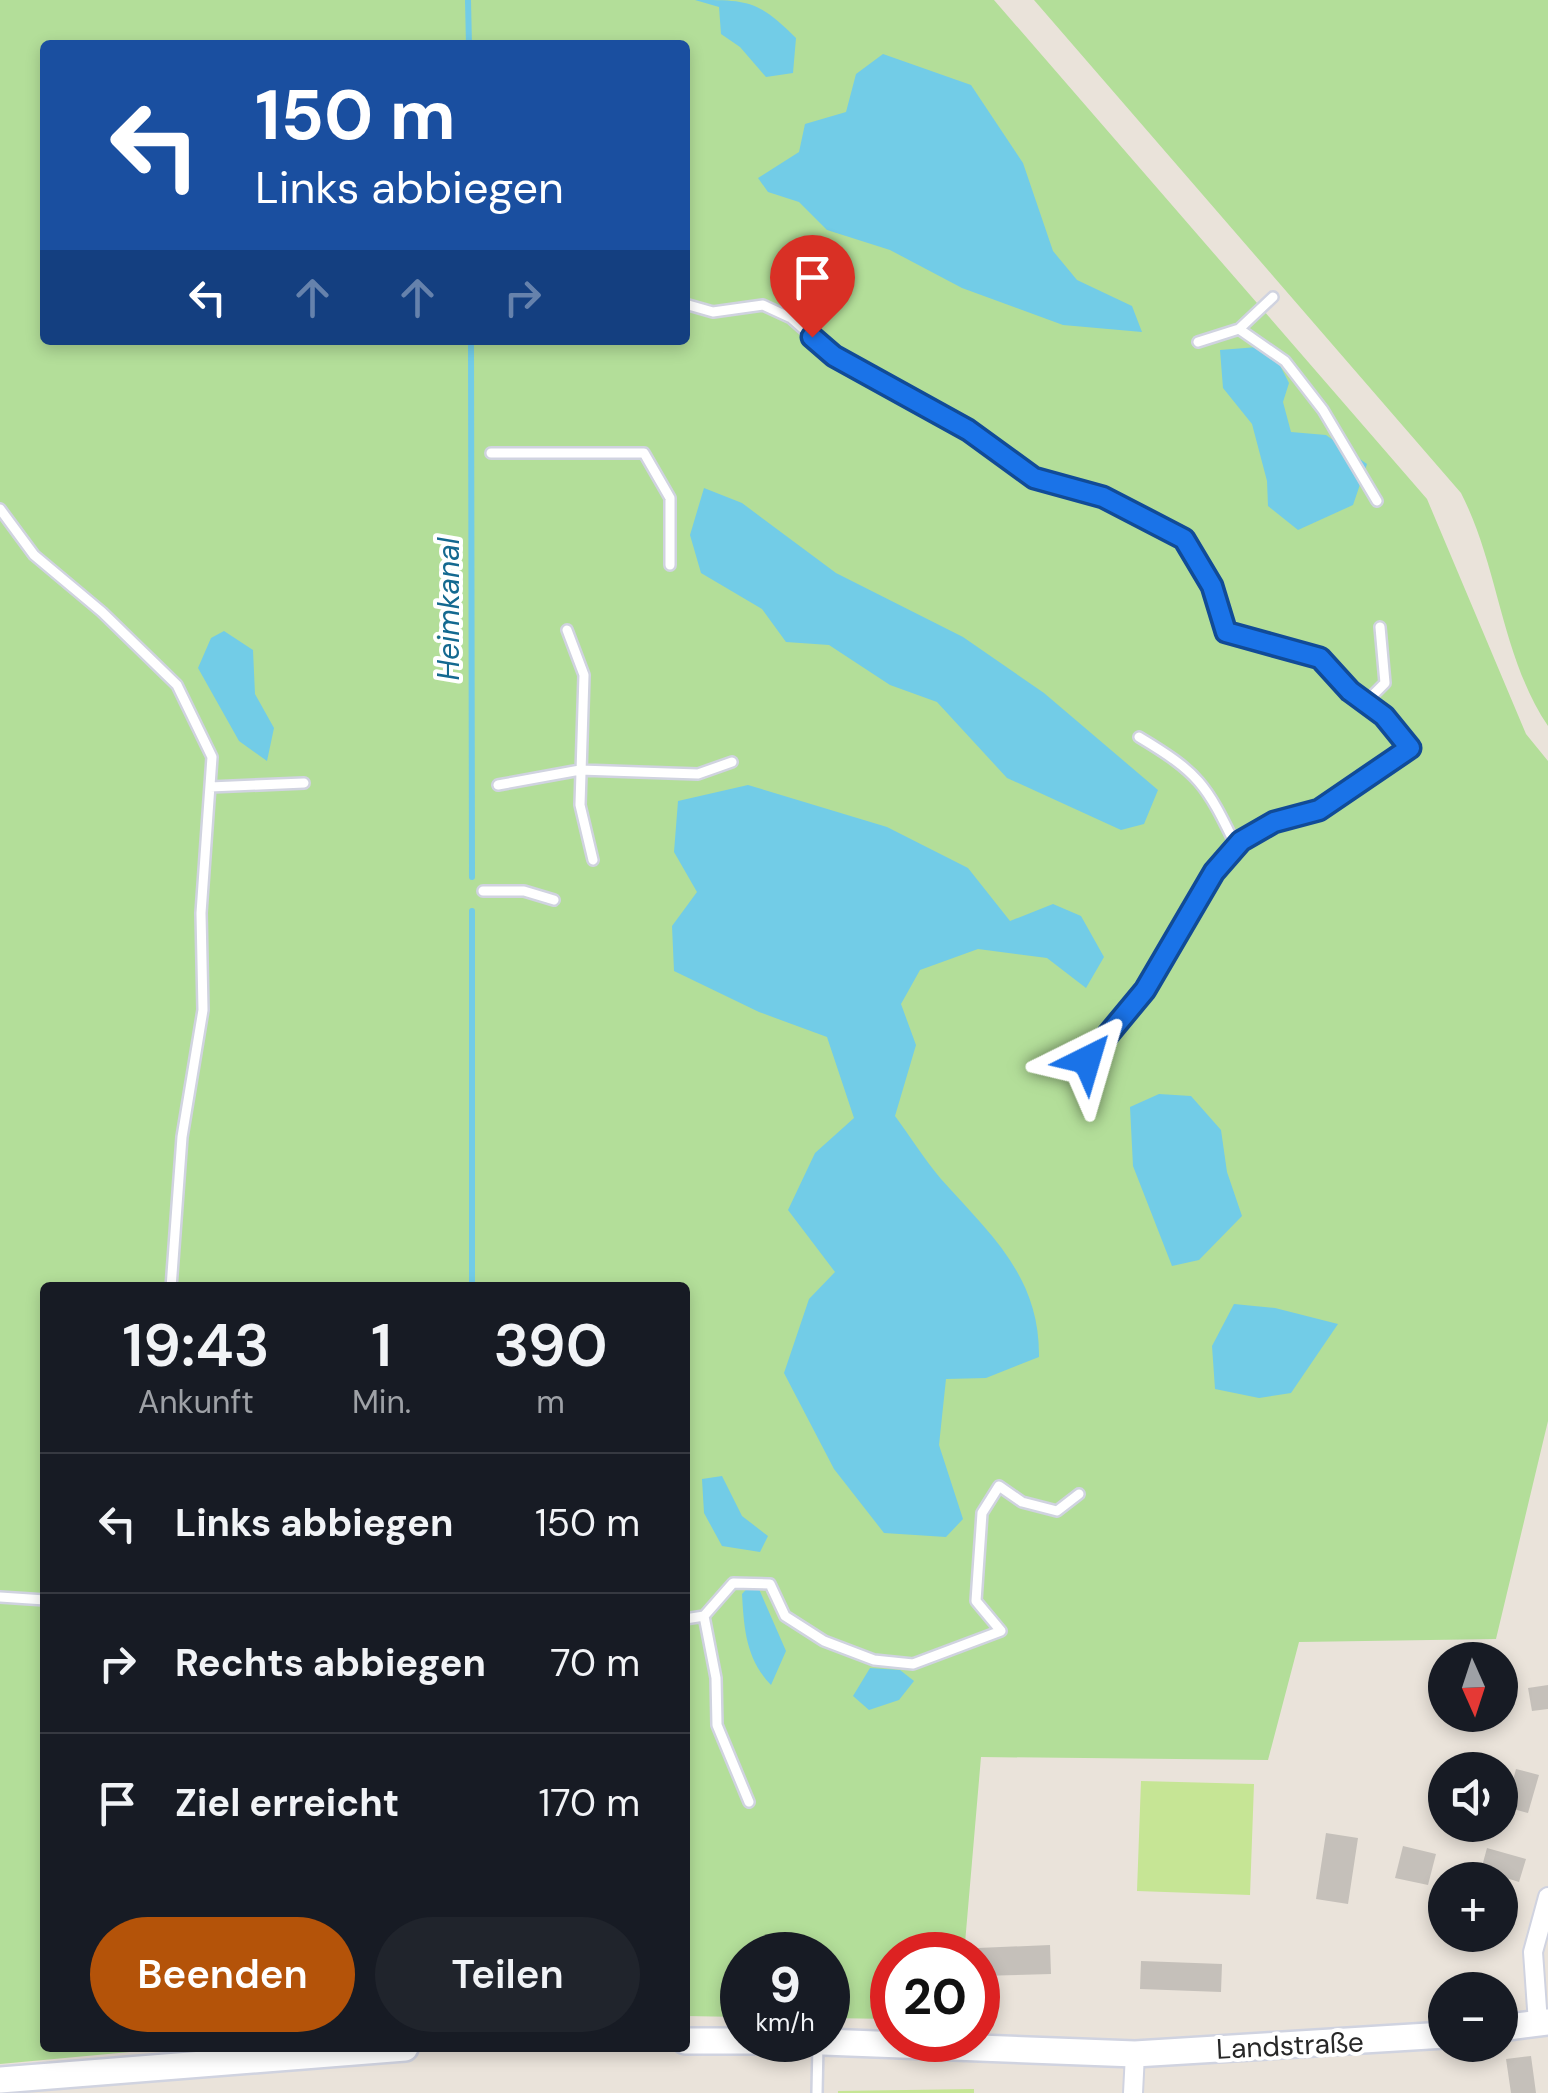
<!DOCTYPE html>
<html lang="de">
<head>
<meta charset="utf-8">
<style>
	body { margin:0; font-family:"DM Sans",sans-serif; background:#20242c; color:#f1f3f6; height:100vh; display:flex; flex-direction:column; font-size:38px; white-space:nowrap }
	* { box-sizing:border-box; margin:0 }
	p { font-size:32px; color:#9ea1a6 }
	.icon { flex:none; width:55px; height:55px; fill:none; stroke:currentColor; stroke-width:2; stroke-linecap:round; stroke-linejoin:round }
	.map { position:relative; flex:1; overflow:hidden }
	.details { position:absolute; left:40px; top:1282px; width:650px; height:770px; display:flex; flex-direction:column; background:#171b24; border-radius:10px; box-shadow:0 5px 15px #0003 }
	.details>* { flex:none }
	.top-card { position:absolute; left:40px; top:40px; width:650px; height:305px; border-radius:10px; box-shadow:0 5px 15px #0003; background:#1a4fa0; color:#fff; overflow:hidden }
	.needle { width:65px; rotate:177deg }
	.tools { position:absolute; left:1428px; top:1642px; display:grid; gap:20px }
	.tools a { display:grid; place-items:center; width:90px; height:90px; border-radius:50%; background:#171b24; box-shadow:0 5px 15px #0003; font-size:50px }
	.speed { position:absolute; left:720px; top:1932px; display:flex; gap:20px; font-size:50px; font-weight:700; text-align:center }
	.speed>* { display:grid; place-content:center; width:130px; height:130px; border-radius:50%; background:#171b24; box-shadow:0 5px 15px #0003; line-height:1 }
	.speed small { font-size:25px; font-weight:400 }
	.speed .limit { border:15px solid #d22; background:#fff; color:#111 }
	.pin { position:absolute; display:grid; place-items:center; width:85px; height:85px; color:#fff; margin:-102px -42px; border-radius:50% 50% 50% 0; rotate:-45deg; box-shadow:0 0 10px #0007 }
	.pin .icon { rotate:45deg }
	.me { position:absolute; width:110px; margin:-55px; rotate:40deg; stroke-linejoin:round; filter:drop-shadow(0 0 8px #0008) }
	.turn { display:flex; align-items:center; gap:35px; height:210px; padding:0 50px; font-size:45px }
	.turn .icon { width:130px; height:130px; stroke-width:2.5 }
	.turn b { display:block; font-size:70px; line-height:85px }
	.lanes { display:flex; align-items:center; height:95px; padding:0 50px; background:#0003; justify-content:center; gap:50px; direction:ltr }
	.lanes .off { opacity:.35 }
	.eta { display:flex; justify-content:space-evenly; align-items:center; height:170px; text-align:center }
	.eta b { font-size:60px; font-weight:600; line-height:70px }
	.primary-button { display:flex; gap:20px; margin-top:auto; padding:20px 50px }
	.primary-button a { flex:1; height:115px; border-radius:60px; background:#b45309; color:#fff; font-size:40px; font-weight:600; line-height:115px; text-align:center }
	.primary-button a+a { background:#20242c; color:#f1f3f6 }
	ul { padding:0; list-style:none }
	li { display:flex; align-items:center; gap:30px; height:140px; padding:0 50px; border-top:2px solid #363941 }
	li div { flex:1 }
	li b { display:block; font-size:38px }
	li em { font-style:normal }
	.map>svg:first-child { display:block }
	.green { fill:#b3de99; fill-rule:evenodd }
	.pitch { fill:#c6e595 }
	.water { fill:#72cce7 }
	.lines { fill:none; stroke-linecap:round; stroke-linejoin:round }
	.stream { stroke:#72cce7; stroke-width:6 }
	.building { fill:#c5c0ba }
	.lane-casing { stroke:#d0d3e0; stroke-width:14 }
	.street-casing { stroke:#d0d3e0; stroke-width:22 }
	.secondary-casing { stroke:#d0d3e0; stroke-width:30 }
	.lane { stroke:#fff; stroke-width:9 }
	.street { stroke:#fff; stroke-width:18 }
	.secondary { stroke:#fff; stroke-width:25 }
	.route-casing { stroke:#114b97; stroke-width:25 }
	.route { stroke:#1a73e8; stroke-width:18 }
	.labels { text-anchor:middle; stroke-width:8; stroke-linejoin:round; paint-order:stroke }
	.street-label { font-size:28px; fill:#282828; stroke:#fff }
	.water-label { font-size:30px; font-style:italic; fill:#146990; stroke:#fff }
</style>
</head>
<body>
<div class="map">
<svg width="1548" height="2093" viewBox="0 0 1548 2093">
	<rect width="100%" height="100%" fill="#eae3da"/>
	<path class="green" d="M 0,0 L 994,0 L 1427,499 L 1526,734 L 1548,761 L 1548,1421 L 1496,1639 L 1299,1642 L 1268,1760 L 981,1757 L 964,1955 L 892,1955 L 892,2019 L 828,2018 L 828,1955 L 742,1955 L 742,2017 L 685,2016 L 685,1288 L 45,1288 L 45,2048 L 173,2048 L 0,2064 ZM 45,45 L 685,45 L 685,340 L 45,340 Z
		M 1034,0 L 1548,0 L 1548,726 C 1501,656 1499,567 1461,493 Z"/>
	<path class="pitch" d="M 1141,1781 L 1254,1784 L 1250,1895 L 1137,1891 Z
		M 974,2089 L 974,2093 L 838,2093 L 838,2091 Z"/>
	<path class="water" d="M 695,0 C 748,0 758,0 796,38 L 793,73 L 766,77 L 740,47 L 721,34 L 719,7 Z
		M 883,54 L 971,85 L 1023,163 L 1053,251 L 1077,280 L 1132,306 L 1142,332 L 1063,325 L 962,288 L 890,250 L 827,230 L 799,202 L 768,192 L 758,178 L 799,152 L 805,124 L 846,112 L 856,74 Z
		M 1270,346 L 1289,383 L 1283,402 L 1291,432 L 1326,435 L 1367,464 L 1353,505 L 1298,530 L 1268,506 L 1267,481 L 1252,424 L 1223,388 L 1220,350 Z
		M 704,488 L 742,503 L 836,573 L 963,637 L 1044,693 L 1158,790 L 1144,824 L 1121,830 L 1007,778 L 937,702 L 890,685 L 829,645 L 786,642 L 762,609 L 701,573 L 690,535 Z
		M 224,631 L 253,650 L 255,694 L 274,728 L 267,761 L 239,741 L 198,668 L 211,638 Z
		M 748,785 L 887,827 L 968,868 L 1010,921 L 1053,904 L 1081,916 L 1104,957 L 1086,988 L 1047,958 L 978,949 L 920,970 L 901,1004 L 916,1045 L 895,1116 C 910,1136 924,1159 941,1179 C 990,1234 1040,1276 1039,1357 L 986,1378 L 946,1379 L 939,1445 L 963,1519 L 946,1537 L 884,1533 L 834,1469 L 784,1373 L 809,1299 L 835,1272 L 788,1210 L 815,1153 L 854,1118 L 827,1037 L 759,1012 L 674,971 L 672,926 L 697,892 L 674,852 L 678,801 Z
		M 1159,1094 L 1191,1096 L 1221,1130 L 1227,1172 L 1242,1216 L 1199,1260 L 1172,1266 L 1133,1166 L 1130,1107 Z
		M 1234,1304 L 1275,1308 L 1338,1324 L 1291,1393 L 1259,1398 L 1215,1389 L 1212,1346 Z
		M 722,1476 L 742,1516 L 768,1536 L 760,1552 L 722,1546 L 704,1513 L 702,1479 Z
		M 755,1580 L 786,1651 L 771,1685 C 746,1659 744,1629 742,1594 Z
		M 870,1668 L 900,1670 L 914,1681 L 899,1700 L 869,1710 L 853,1696 Z"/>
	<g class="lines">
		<path class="stream" d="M 468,0 L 469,45
			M 471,340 L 472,877
			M 472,911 L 472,1288"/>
	</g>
	<path class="building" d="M 1548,1685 L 1548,1709 L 1532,1711 L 1528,1688 Z
		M 1516,1769 L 1539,1775 L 1528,1813 L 1506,1807 Z
		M 1326,1833 L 1358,1838 L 1348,1904 L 1316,1899 Z
		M 1403,1846 L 1436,1854 L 1428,1885 L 1395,1878 Z
		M 1487,1848 L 1526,1859 L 1519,1882 L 1481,1870 Z
		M 1050,1945 L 1051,1974 L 979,1976 L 978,1948 Z
		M 1141,1961 L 1222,1964 L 1221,1992 L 1140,1989 Z
		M 1531,2056 L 1536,2093 L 1511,2093 L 1506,2059 Z"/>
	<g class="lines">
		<g class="lane-casing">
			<path id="lane" d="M 685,304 L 713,312 L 763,305 L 791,318 L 834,356 L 968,431 L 1034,478 L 1103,497 L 1184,539 L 1212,586 L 1225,631 L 1320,658 L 1350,691 L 1384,716 L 1411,748 L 1319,810 L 1274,822 L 1241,841 L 1214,872 L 1145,991 L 1087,1060
				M 1239,329 L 1273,297
				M 1198,342 L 1239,329 L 1285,361 L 1323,410 L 1377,501
				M 491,453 L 644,453 L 670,498 L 670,565
				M 0,509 L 34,555 L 102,612 L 177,685 L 212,757 L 201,913 L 203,1010 L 182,1137 L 171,1288
				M 567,630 L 584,675 L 580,805 L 593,860
				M 1366,702 L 1385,683 L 1380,627
				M 1139,737 C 1199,773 1206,784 1236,846
				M 498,785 L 580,770 L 698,774 L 732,762
				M 210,787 L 304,783
				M 483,891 L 524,891 L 554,900
				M 0,1597 L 45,1600
				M 704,1616 L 716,1678 L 717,1725 L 749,1802
				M 685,1619 L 704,1616 L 733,1583 L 770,1584 L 785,1616 L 824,1641 L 874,1660 L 913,1664 L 1001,1631 L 976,1601 L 982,1513 L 999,1486 L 1022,1502 L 1057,1511 L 1079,1494
				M 817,2093 L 818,2044"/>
		</g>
		<g class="street-casing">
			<path id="street" d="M 1538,2023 L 1533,1952 L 1548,1897
				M 1133,2093 L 1135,2054"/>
		</g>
		<g class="secondary-casing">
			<path id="secondary" d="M 1500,2028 L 1548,2022
				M 685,2041 L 798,2041 L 1135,2054 L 1445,2035
				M 0,2080 L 405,2048"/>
		</g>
		<use href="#lane" class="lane"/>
		<use href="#street" class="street"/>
		<use href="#secondary" class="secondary"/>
	</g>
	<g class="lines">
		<g class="route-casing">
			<path id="route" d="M 812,337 L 834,356 L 968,430 L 1034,478 L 1103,497 L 1184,539 L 1212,586 L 1226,632 L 1320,658 L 1350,691 L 1384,716 L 1410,748 L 1319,810 L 1274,822 L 1241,841 L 1214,872 L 1145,990 L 1087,1060"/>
		</g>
		<use href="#route" class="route"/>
	</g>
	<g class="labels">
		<g class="street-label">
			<text transform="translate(1290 2045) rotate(-3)" y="10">Landstraße</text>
		</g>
		<g class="water-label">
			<text transform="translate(449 609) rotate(-90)" y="10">Heimkanal</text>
		</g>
	</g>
</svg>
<div class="tools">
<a><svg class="needle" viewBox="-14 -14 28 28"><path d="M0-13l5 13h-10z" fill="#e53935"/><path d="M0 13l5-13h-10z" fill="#9ea1a6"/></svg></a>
<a><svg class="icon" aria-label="sound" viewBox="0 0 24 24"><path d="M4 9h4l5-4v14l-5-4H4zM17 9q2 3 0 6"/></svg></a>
<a>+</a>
<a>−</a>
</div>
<div class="speed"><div>9<small>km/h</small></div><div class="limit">20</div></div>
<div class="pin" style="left:812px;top:337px;background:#d93025"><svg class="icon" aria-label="arrive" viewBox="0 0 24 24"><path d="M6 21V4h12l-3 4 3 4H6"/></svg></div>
<svg class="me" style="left:1087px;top:1060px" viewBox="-20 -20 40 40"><path d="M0-17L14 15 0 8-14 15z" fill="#1a73e8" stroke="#fff" stroke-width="4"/></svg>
<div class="top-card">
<div class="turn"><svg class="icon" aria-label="left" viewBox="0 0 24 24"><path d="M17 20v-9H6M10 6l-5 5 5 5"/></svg><div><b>150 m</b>Links abbiegen</div></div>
<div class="lanes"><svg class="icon" aria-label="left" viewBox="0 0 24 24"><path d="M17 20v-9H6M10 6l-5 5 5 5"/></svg><svg class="icon off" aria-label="ahead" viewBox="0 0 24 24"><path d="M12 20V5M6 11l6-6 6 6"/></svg><svg class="icon off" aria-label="ahead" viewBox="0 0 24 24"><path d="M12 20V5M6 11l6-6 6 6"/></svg><svg class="icon off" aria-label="right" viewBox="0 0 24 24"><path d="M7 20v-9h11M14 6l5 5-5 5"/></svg></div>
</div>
<section class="details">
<div class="eta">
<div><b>19:43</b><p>Ankunft</p></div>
<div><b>1</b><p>Min.</p></div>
<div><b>390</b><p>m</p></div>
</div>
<ul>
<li><svg class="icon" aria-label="left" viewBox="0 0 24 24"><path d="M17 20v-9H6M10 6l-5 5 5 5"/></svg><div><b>Links abbiegen</b></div><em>150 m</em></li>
<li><svg class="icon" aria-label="right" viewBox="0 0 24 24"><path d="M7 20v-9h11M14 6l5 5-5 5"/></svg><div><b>Rechts abbiegen</b></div><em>70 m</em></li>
<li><svg class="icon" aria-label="arrive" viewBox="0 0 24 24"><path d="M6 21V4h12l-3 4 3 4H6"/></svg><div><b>Ziel erreicht</b></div><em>170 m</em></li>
</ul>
<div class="primary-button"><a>Beenden</a><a>Teilen</a></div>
</section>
</div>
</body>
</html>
